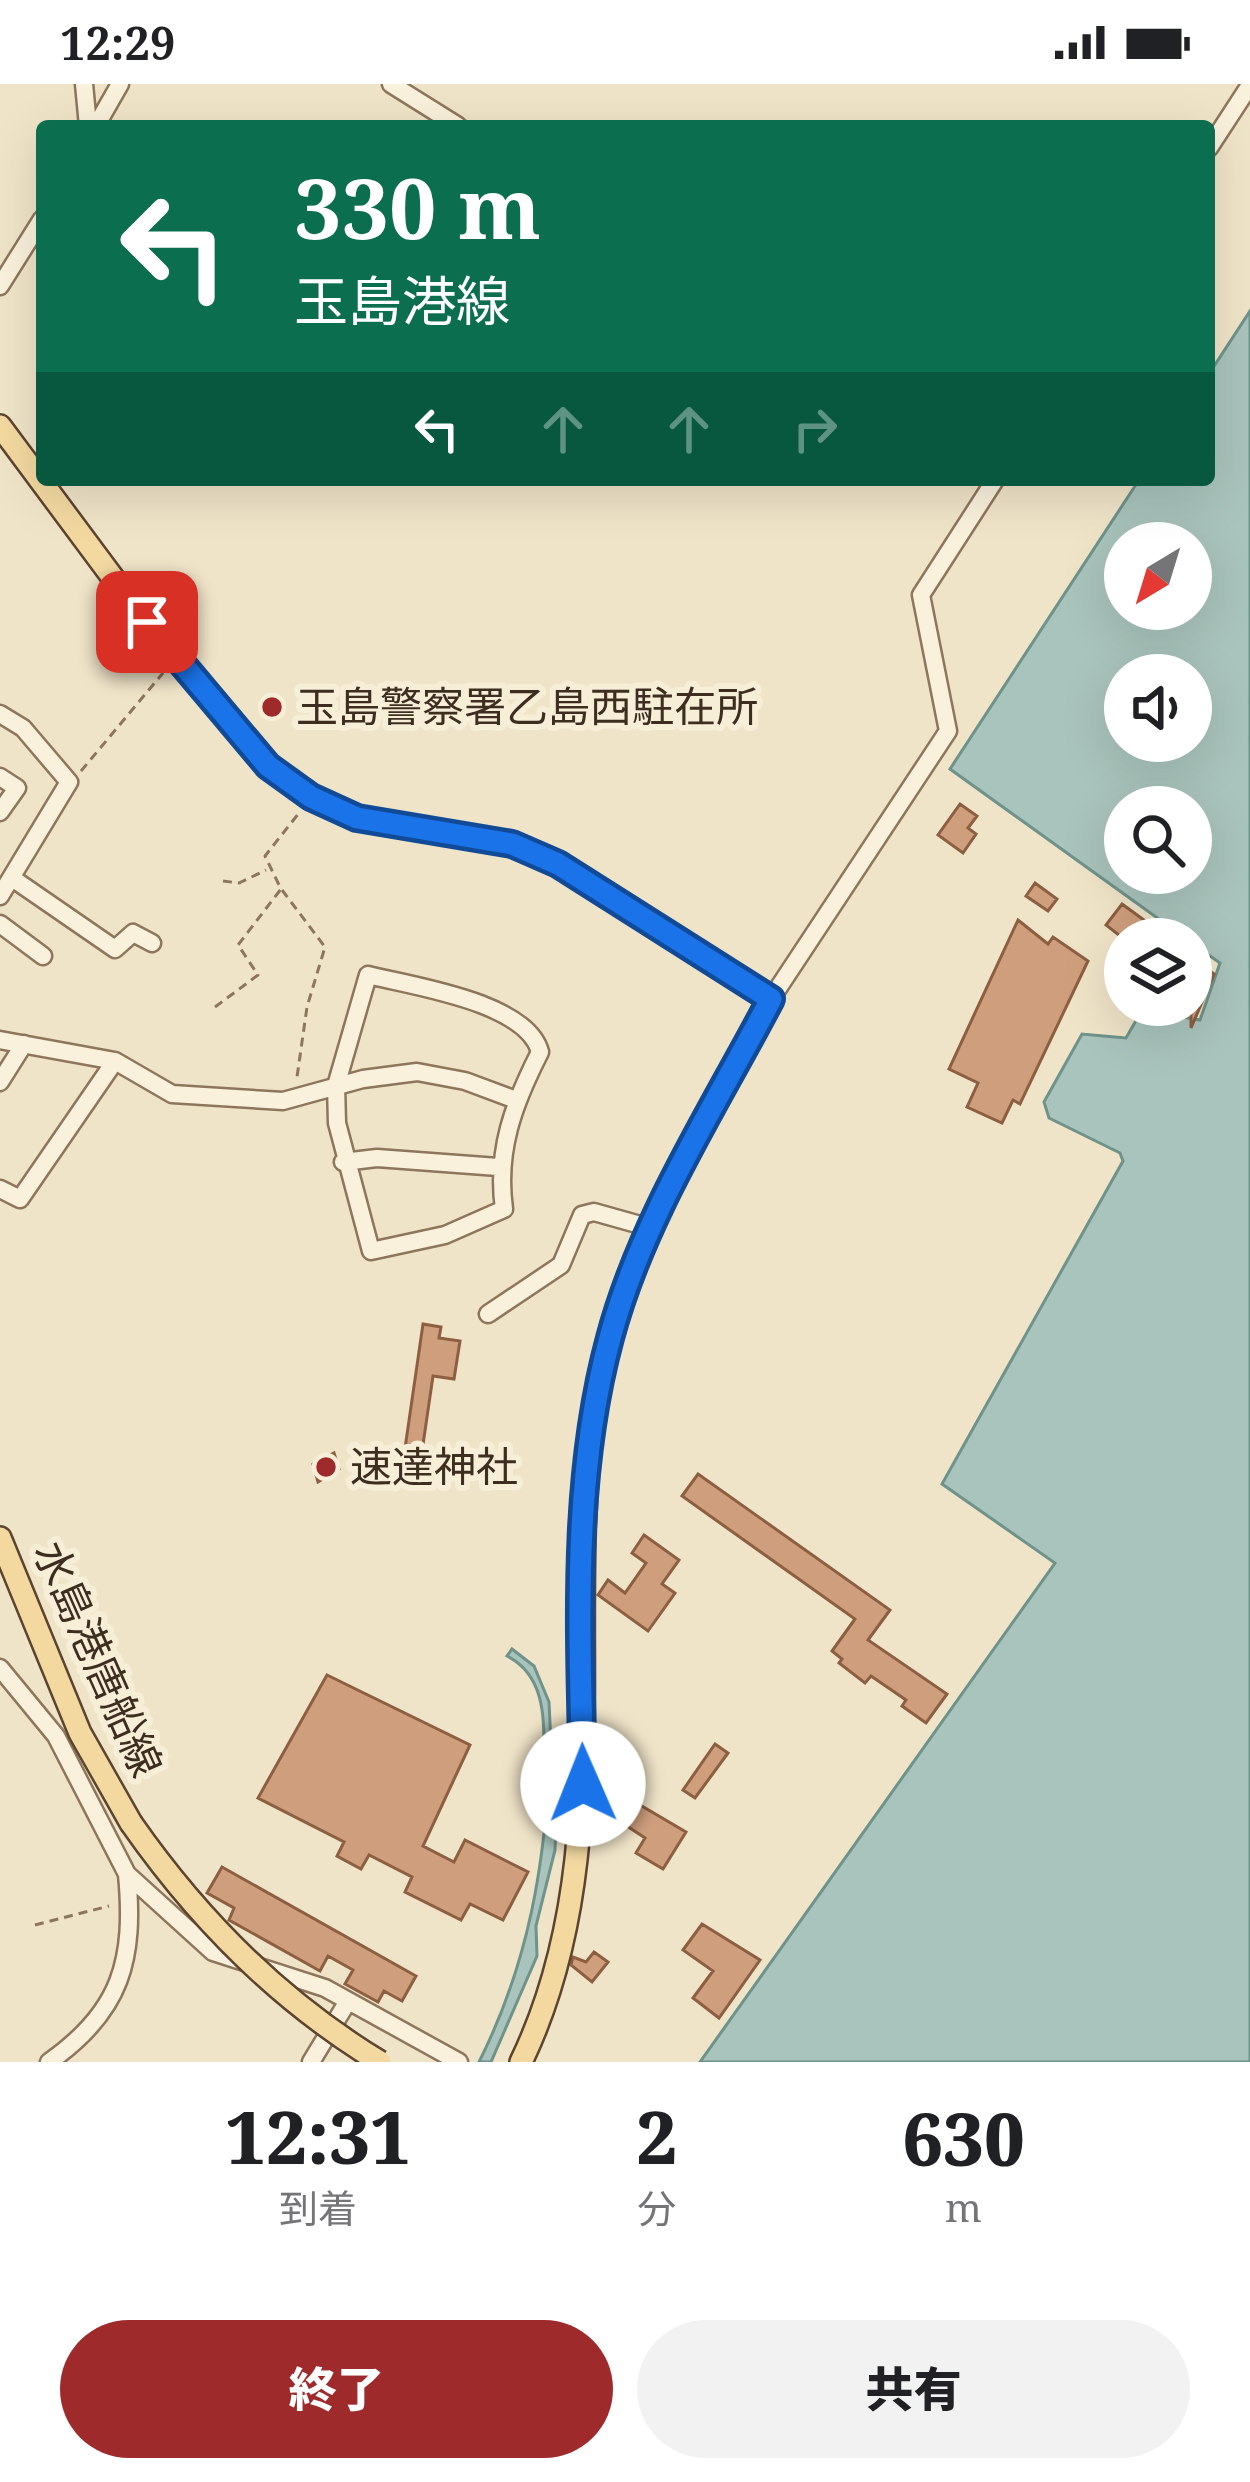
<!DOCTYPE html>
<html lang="ja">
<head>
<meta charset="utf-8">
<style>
	body { margin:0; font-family:"Noto Serif","Noto Sans JP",serif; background:#f2f2f2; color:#202124; height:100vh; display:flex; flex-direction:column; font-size:45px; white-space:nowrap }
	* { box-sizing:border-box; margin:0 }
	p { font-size:39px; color:#757577 }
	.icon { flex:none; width:66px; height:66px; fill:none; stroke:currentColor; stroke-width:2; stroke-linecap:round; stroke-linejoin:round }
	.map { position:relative; height:1978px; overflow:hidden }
	.sheet { display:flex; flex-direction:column; background:#fff; flex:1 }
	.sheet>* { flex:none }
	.guide { position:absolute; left:36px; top:36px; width:1179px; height:366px; border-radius:12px; box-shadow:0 12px 48px #0002; background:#0b6e4f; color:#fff; overflow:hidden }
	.needle { width:78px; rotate:218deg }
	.fabs { position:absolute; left:1104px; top:438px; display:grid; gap:24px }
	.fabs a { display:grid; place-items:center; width:108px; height:108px; border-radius:50%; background:#fff; box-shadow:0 12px 48px #0002; font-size:60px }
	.pin { position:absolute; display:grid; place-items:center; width:102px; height:102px; color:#fff; margin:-51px; border-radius:24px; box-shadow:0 6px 18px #0006 }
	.me { position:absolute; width:132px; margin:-66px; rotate:359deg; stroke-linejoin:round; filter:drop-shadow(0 0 9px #0008) }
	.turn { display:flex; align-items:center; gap:42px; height:252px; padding:0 60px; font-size:54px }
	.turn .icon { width:156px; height:156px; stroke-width:2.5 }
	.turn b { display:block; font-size:84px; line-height:102px }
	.lanes { display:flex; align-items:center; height:114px; padding:0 60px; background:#0003; justify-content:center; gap:60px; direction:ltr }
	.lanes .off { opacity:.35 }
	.eta { display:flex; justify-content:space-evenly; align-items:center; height:204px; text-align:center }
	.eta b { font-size:72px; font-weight:800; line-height:84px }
	.action { display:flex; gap:24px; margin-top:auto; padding:24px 60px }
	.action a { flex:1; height:138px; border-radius:72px; background:#9e2a2b; color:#fff; font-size:48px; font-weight:800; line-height:138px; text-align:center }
	.action a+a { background:#f2f2f2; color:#202124 }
	.status { display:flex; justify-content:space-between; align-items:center; height:84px; padding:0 60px; background:#fff; direction:ltr }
	.status svg { height:33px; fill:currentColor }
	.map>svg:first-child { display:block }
	.water { fill:#a9c4bc; stroke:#6f938a; stroke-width:3; fill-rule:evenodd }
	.building { fill:#cf9f7d; stroke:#8d5f41; stroke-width:3 }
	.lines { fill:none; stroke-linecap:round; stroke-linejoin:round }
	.minor-casing { stroke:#8d765c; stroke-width:21 }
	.major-casing { stroke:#5b4430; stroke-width:26 }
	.path { stroke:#8d765c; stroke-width:3; stroke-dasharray:9 6; stroke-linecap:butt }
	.minor { stroke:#faf1dc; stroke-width:16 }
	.major { stroke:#f3d9a0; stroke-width:21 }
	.major-bridge-casing { stroke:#5b4430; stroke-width:26; stroke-linecap:butt }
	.major-bridge { stroke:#f3d9a0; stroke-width:21 }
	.route-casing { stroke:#114b97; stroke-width:30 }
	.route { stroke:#1a73e8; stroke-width:21 }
	.poi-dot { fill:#9e2a2b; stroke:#f7eed8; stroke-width:4.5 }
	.labels { text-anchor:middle; stroke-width:12; stroke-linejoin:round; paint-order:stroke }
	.poi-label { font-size:42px; fill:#3d2e20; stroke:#f7eed8; text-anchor:start }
	.street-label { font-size:42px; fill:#3d2e20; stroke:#f7eed8 }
</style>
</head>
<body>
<div class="status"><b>12:29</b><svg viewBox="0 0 49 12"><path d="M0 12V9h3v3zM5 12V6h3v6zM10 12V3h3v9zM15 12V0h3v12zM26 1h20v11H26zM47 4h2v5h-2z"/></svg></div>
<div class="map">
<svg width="1250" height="1978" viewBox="0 0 1250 1978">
	<rect width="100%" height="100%" fill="#f0e4c8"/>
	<path class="water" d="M 1250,227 L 1250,1978 L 700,1978 L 1055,1479 L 942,1400 L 1123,1077 L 1120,1069 L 1049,1034 L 1044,1018 L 1082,950 L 1126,954 L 1142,926 L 1200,936 L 1220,879 L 950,685 L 1139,396 L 1209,396 L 1209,290 ZM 1125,459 L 1191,459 L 1191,525 L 1125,525 ZM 1125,591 L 1191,591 L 1191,657 L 1125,657 ZM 1125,723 L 1191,723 L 1191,789 L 1125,789 Z
		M 512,1565 L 534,1582 L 549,1618 L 551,1660 L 559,1677 L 555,1766 L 536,1842 L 537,1872 L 491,1978 L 479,1978 C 529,1878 545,1781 550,1671 L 544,1667 C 544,1631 544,1591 507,1572 Z"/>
	<path class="building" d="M 960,720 L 977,732 L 968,744 L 976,750 L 963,769 L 938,751 Z
		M 1035,799 L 1057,815 L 1048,827 L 1026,812 Z
		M 1122,820 L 1170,855 L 1124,855 L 1106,841 Z
		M 1018,836 L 1048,860 L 1053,853 L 1088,877 L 1020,1020 L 1013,1016 L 1002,1039 L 967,1023 L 978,999 L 949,985 Z
		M 1191,860 L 1209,873 L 1202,881 L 1214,890 L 1191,944 Z
		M 423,1240 L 441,1243 L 439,1254 L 460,1257 L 454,1295 L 433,1292 L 419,1388 L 402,1385 Z
		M 334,1369 L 339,1385 L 318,1398 L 313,1380 Z
		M 698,1390 L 890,1526 L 868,1556 L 947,1610 L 926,1639 L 902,1622 L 906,1616 L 871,1592 L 865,1599 L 839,1579 L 842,1575 L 832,1567 L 855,1535 L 682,1412 Z
		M 644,1451 L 679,1476 L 662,1500 L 675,1509 L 648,1547 L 598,1511 L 608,1496 L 625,1509 L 646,1479 L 632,1469 Z
		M 327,1591 L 470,1661 L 423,1762 L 454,1778 L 465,1756 L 528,1788 L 503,1836 L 470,1820 L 461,1836 L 405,1808 L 412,1793 L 369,1771 L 361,1785 L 337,1772 L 344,1758 L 258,1714 Z
		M 715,1660 L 728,1669 L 695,1714 L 683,1706 Z
		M 635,1718 L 686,1748 L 663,1785 L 636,1769 L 645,1754 L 621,1738 Z
		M 222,1783 L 416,1892 L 402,1917 L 384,1907 L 378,1918 L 345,1900 L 353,1886 L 328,1872 L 320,1887 L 229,1836 L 234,1824 L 207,1809 Z
		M 702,1840 L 760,1876 L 719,1934 L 693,1914 L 713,1887 L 683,1866 Z
		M 594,1868 L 608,1878 L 592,1898 L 571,1881 L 573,1873 L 586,1878 Z"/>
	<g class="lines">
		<g class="minor-casing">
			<path id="minor" d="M 84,0 L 88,42
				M 391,0 L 458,42
				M 96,42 L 120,0
				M 1209,64 L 1250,1
				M 0,202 L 42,135
				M 0,630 L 23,644 L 69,698 L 0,812
				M 0,693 L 17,704 L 0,728
				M 12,794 L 115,865 L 133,849 L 152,859
				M 0,840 L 43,872
				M 368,891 C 412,902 527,918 540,968 C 513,1021 496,1067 504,1125 L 445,1151 L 371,1167 L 337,1039 L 336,1002 Z
				M 771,915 L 948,647 L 921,511 L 995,396
				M 0,956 L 115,977 L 172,1010 L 283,1017 L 363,995 L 417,988 L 465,997 L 516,1016
				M 0,998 L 24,960
				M 343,1078 L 377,1074 L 498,1083
				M 0,1105 L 20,1115 L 115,977
				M 488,1230 L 561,1181 L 582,1131 L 594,1128 L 651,1144
				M 0,1584 L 56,1652 L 127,1790 L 213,1868 L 325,1904 L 459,1978
				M 49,1978 C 122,1927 135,1875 127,1790
				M 311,1978 L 348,1917"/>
		</g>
		<g class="major-casing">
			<path id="major" d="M 0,342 L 119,502 L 268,682 L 311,713 L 357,734 L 513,760 L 558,780 L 771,915 C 702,1046 612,1182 593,1332 C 564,1548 619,1775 521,1978
				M 0,1454 L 80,1649 L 131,1739"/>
		</g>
		<path class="path" d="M 81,687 L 163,589
			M 223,797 L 239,799 L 266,786
			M 282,806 L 325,863 L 307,923 L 297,993
			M 215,923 L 258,891 L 238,861 L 281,805 L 265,772 L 299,729
			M 35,1841 L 109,1822"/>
		<use href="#minor" class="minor"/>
		<use href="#major" class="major"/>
		<g class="major-bridge-casing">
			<path id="major-bridge" d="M 131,1739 C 198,1835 279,1917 380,1978"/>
		</g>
		<use href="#major-bridge" class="major-bridge"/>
	</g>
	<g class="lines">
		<g class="route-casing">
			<path id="route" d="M 147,538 L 268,682 L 311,713 L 357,734 L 512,760 L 558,780 L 771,915 C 714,1024 642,1134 610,1254 C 571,1397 580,1553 583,1700"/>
		</g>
		<use href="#route" class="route"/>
	</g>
	<g class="poi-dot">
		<circle cx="272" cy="623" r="12"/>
		<circle cx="326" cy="1383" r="12"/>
	</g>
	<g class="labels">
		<g class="poi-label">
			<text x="296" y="638">玉島警察署乙島西駐在所</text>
			<text x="350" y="1398">速達神社</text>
		</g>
		<g class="street-label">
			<text transform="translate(98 1575) rotate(66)" y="15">水島港唐船線</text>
		</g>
	</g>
</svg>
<div class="fabs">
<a><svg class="needle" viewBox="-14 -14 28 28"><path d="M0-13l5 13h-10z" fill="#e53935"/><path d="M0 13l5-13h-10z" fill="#757577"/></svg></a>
<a><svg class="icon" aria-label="sound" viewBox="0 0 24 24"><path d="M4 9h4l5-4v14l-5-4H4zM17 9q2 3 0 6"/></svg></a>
<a><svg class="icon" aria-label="search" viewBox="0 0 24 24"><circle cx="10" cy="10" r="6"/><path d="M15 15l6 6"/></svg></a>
<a><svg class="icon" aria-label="layers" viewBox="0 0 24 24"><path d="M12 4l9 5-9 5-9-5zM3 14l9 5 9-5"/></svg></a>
</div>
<div class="pin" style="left:147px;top:538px;background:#d93025"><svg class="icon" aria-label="arrive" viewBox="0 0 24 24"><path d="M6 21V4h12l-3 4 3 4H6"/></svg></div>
<svg class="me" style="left:583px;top:1700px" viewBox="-20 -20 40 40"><circle r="19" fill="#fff"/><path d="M0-13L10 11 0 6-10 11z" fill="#1a73e8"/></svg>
<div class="guide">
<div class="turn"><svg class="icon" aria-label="left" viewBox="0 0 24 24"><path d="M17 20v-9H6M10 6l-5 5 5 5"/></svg><div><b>330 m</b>玉島港線</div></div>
<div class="lanes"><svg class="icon" aria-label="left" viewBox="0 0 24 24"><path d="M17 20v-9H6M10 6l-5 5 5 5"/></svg><svg class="icon off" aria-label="ahead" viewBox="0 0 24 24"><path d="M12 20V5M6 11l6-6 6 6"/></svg><svg class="icon off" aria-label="ahead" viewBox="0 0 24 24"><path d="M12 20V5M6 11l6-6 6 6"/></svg><svg class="icon off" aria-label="right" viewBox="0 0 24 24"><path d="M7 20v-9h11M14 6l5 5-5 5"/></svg></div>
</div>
</div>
<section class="sheet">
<div class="eta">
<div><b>12:31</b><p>到着</p></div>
<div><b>2</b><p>分</p></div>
<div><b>630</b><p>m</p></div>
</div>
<div class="action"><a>終了</a><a>共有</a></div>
</section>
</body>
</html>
